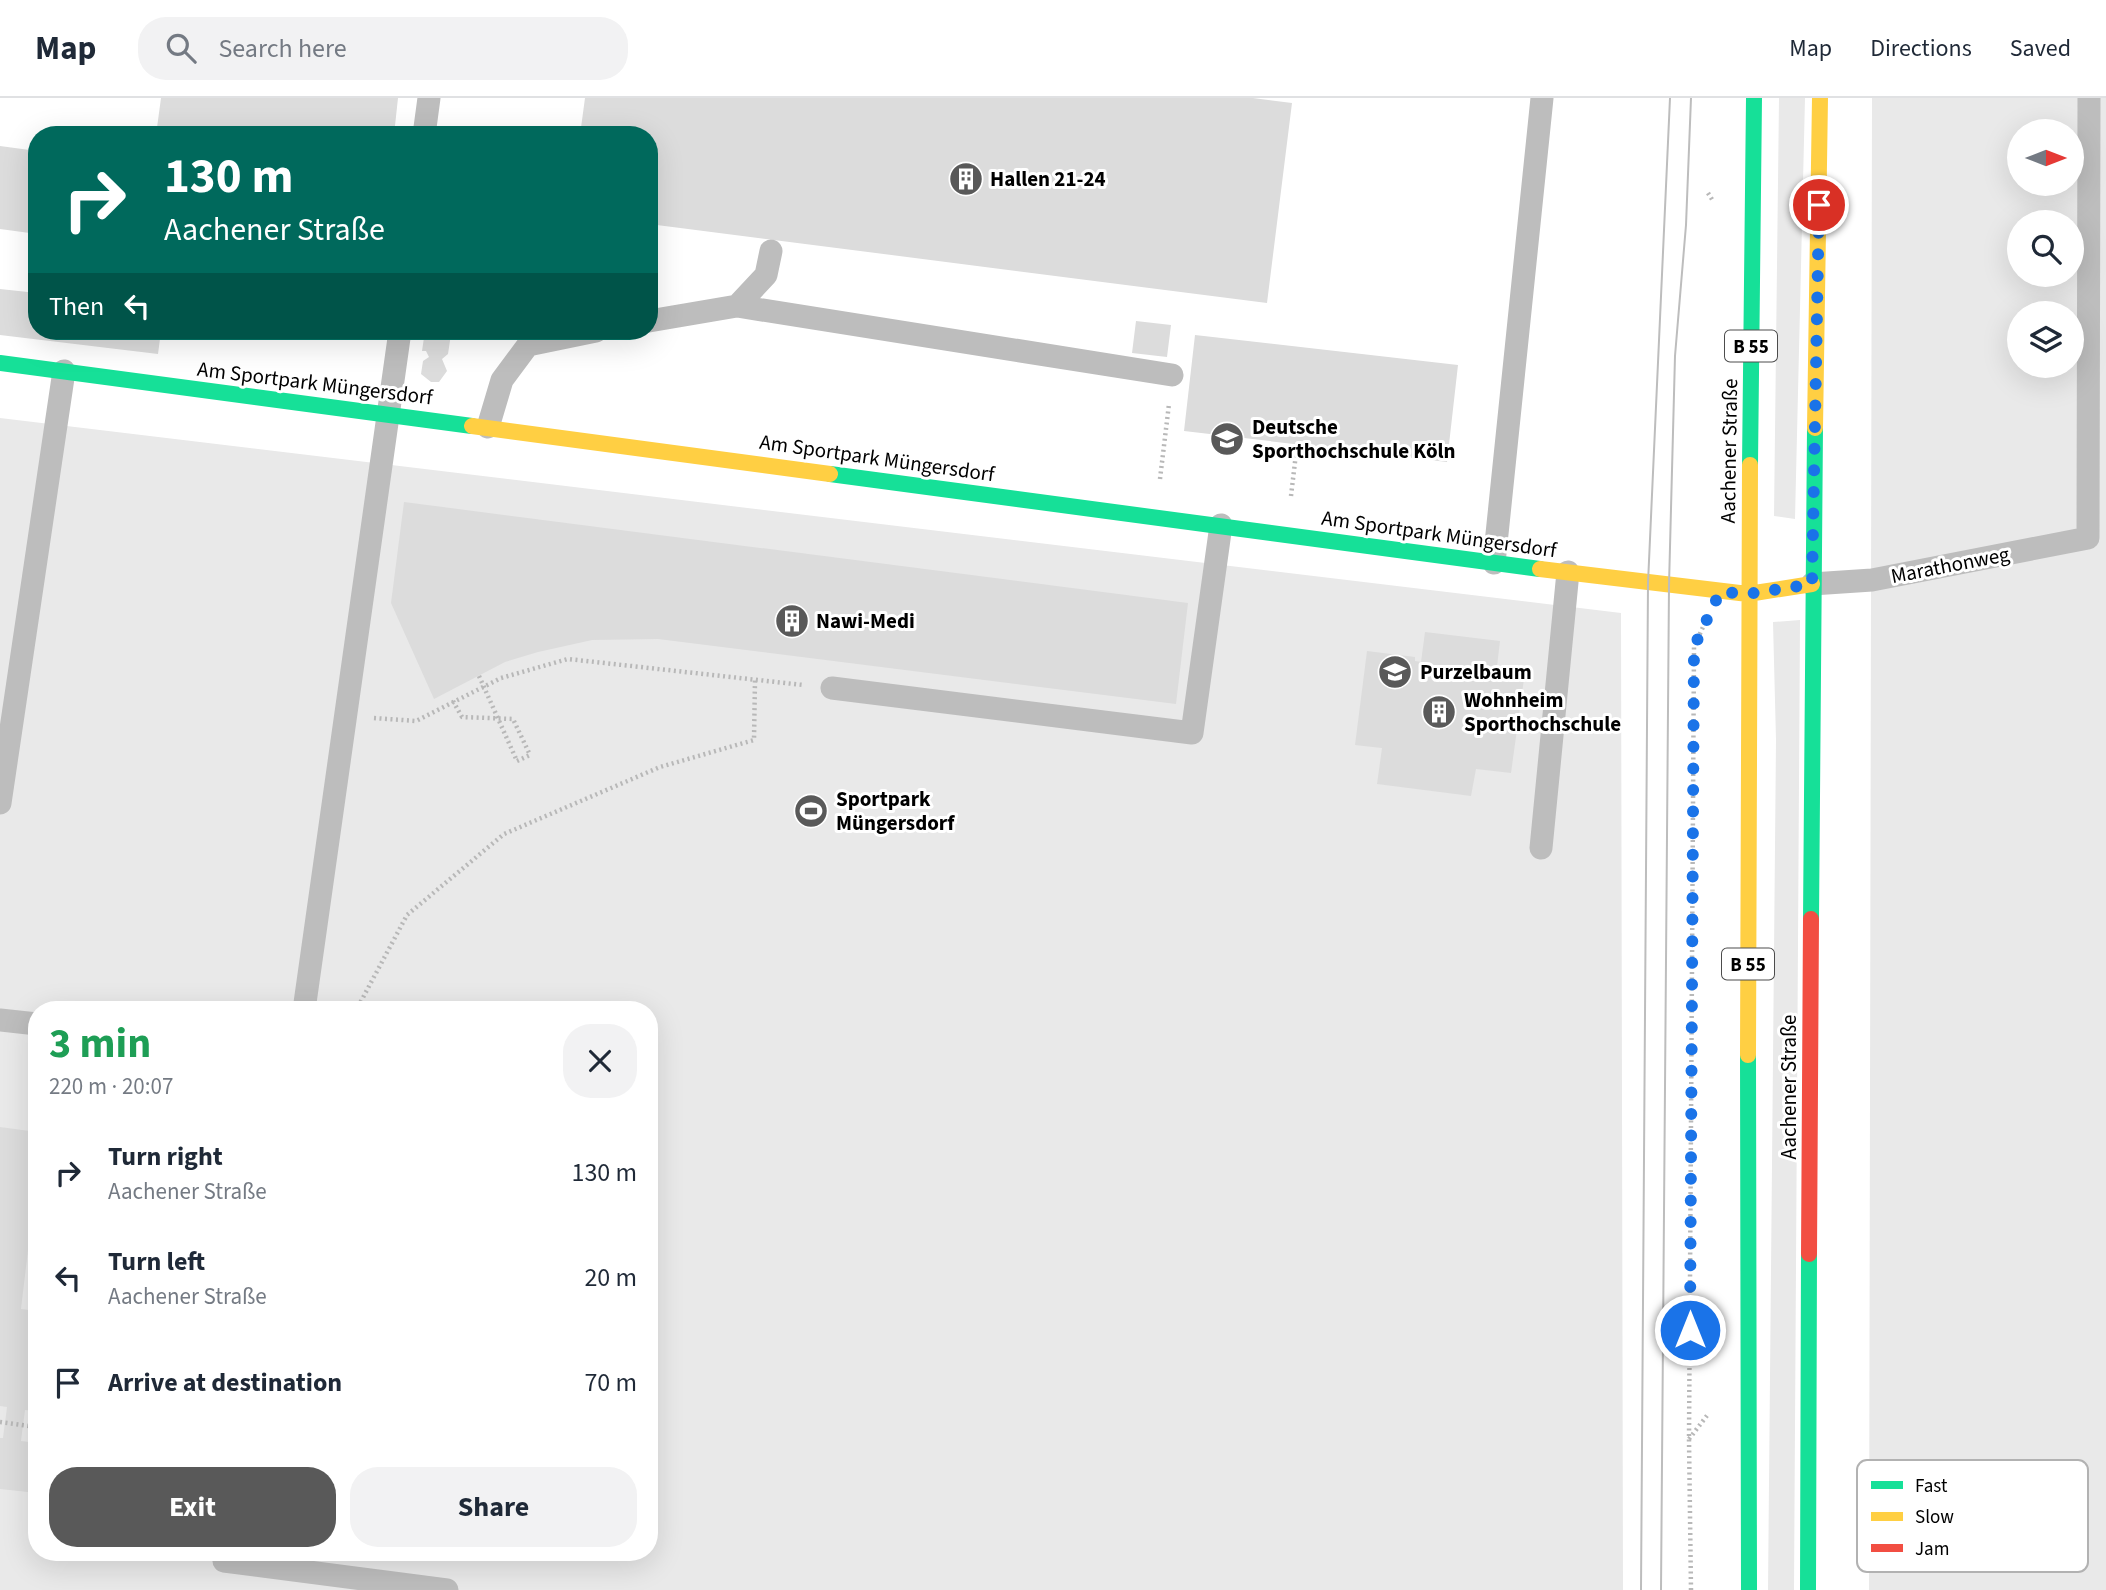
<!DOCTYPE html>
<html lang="en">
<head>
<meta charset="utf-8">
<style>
	body { margin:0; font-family:"Source Sans 3",sans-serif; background:#f2f2f3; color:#1f2937; height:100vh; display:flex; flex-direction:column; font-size:26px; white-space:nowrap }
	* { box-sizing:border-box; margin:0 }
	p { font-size:23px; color:#747a83 }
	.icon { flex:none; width:38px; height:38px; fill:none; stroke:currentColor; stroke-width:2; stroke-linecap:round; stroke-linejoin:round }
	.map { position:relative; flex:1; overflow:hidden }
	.sheet { position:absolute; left:28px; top:903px; width:630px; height:560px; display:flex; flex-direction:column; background:#fff; border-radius:28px; box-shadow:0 7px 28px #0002 }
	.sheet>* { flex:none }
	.hud { position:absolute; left:28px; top:28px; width:630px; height:214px; border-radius:28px; box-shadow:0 7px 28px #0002; background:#00695c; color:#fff; overflow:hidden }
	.needle { width:46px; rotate:90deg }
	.buttons { position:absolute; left:2007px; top:21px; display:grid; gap:14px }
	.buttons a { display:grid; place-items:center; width:77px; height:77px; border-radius:50%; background:#fff; box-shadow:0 7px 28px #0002; font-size:35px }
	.pin { position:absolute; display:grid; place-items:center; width:60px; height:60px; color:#fff; margin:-30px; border:4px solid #fff; border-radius:50%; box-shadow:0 2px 7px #0007 }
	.me { position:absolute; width:77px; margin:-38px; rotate:0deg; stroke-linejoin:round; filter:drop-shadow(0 0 5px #0008) }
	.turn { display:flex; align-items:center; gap:24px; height:147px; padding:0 21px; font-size:32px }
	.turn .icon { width:91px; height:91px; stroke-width:2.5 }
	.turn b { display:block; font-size:49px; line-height:60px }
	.then { display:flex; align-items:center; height:66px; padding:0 21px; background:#0003; gap:14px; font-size:26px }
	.round { display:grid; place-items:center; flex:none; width:74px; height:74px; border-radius:28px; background:#f2f2f3 }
	.head { display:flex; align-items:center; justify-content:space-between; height:119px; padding:0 21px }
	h1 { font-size:42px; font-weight:700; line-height:52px; color:#1e9e55 }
	.primary-button { display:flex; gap:14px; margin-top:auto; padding:14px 21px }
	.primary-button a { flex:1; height:80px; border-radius:28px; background:#595959; color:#fff; font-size:28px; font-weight:700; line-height:80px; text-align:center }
	.primary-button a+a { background:#f2f2f3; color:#1f2937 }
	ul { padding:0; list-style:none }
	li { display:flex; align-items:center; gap:21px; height:105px; padding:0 21px }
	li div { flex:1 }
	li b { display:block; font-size:26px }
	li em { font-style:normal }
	header { display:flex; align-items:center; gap:42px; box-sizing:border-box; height:98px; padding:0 35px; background:#fff; border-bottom:2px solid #e0e1e3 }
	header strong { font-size:33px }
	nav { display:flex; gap:38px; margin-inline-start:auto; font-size:24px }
	.search { width:490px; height:63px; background:#f2f2f3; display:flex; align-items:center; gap:18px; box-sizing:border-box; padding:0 24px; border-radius:28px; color:#747a83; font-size:26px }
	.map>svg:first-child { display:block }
	.green { fill:#e9e9e9; fill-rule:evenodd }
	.building { fill:#dcdcdc }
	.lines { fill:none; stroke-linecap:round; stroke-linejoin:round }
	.path { stroke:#b8b8b8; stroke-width:4.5; stroke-dasharray:2 3.5; stroke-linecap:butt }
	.lane { stroke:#bdbdbd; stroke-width:23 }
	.fast { stroke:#16e098; stroke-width:16 }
	.slow { stroke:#ffcf43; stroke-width:16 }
	.jam { stroke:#f24e42; stroke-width:16 }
	.tram { stroke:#bdbdbd; stroke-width:2 }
	.route { stroke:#1a73e8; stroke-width:12; stroke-dasharray:0 21.6 }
	.labels { text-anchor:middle; stroke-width:6; stroke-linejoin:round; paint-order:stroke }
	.shield { fill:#fff; stroke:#4c4c4c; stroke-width:2 }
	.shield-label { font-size:19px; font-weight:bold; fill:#000 }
	.poi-label { font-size:21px; font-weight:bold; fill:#000; stroke:#fff; text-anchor:start }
	.street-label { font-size:21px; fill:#000; stroke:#fff }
	.key { fill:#fff; stroke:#b2b2b2; stroke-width:2 }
	.key-label { font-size:19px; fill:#000 }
</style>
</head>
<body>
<header>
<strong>Map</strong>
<div class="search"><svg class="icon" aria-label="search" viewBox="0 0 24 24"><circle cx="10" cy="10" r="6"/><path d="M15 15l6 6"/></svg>Search here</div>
<nav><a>Map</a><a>Directions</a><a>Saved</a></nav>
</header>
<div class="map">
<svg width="2106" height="1492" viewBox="0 0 2106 1492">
	<rect width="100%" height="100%" fill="#fff"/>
	<path class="green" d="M 1779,0 L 1805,0 L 1795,421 L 1774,418 Z
		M 1872,0 L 2106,0 L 2106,1492 L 1869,1492 ZM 2020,33 L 2072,33 L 2072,86 L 2020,86 ZM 2020,124 L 2072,124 L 2072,177 L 2020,177 ZM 2020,215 L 2072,215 L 2072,268 L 2020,268 Z
		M 0,320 L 1621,515 L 1623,1492 L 0,1492 ZM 37,912 L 649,912 L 649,1454 L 37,1454 Z
		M 1800,522 L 1794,1492 L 1768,1492 L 1776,642 L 1773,524 Z"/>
	<path class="building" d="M 161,0 L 398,0 L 394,37 L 156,37 Z
		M 585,0 L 1253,0 L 1292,5 L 1267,205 L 649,126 L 649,37 L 580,37 Z
		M 0,48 L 37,53 L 37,136 L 0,131 Z
		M 0,191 L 37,195 L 37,233 L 161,233 L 158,256 L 0,237 Z
		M 1136,223 L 1171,227 L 1167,259 L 1132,255 Z
		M 425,233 L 451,236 L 448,256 L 442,261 L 447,273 L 439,284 L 431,284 L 421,276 L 423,263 L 429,259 L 426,253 L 422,253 Z
		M 1195,237 L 1458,267 L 1447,364 L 1184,333 Z
		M 404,404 L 1188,505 L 1176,606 L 658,541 L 592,542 L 538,554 L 505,564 L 434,601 L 391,505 Z
		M 1425,534 L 1500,543 L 1496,577 L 1524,581 L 1511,675 L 1476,671 L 1471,698 L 1377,686 L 1382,650 L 1355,647 L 1367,553 L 1415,559 L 1415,563 L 1421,564 Z
		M 0,1029 L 37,1034 L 37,1110 L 33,1110 L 21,1211 L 37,1213 L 37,1313 L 25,1312 L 21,1343 L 37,1345 L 37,1395 L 0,1391 L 0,1340 L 3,1340 L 7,1309 L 0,1308 Z"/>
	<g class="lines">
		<path class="path" d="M 1708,95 L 1713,103
			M 1160,381 L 1169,306
			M 1291,398 L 1297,347
			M 479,578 L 517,663
			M 453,603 L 462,619 L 513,621 L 530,657
			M 374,620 L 416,623 L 501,580 L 568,561 L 803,587
			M 517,663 L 530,657
			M 341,912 L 359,907 L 407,817 L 504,736 L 660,669 L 754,642 L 755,582
			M 0,1324 L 37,1329
			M 1689,1341 L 1709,1315
			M 1691,1492 L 1689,1341 L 1694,549 L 1703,529"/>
		<path class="lane" d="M 424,37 L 429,0
			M 737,208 L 1172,277
			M 649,223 L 737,208 L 766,177 L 771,153
			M 488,329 L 502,282 L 528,247 L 596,233
			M 1494,465 L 1542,0
			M 1812,486 L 1872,482 L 2088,440 L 2089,0
			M 832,590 L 1192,635 L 1221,427
			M 0,705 L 64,273
			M 1541,750 L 1568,474
			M 304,912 L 400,233
			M 0,922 L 37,926
			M 225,1454 L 224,1463 L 447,1492"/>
		<path class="fast" d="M 0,265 L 472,328
			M 1750,367 L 1754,0
			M 830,376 L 1540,471
			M 1811,821 L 1815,330
			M 1748,957 L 1749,1492
			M 1808,1492 L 1809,1156"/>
		<path class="slow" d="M 472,328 L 830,376
			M 1815,330 L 1820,0
			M 1540,471 L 1748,496 L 1812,486
			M 1748,957 L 1750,367"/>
		<path class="jam" d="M 1809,1156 L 1811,821"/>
		<path class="tram" d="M 1641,1492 L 1648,485 L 1670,0
			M 1661,1492 L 1669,487 L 1675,258 L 1686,127 L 1691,0"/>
	</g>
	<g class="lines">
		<path class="route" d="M 1690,1232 L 1694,549 L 1720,494 L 1748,496 L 1812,486 L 1819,107"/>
	</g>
	<defs>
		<g id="building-disc" transform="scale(1.75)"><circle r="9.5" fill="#595959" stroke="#fff"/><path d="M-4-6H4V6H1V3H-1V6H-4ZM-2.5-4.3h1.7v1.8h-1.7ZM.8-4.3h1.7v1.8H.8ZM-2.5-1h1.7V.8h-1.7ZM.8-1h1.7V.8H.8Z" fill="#fff"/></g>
		<g id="university-disc" transform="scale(1.75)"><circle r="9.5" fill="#595959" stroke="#fff"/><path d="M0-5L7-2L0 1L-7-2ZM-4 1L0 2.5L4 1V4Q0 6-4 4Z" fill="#fff"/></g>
		<g id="school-disc" transform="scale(1.75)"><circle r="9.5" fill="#595959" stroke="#fff"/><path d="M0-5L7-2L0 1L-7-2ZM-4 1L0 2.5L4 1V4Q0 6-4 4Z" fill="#fff"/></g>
		<g id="stadium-disc" transform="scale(1.75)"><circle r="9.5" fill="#595959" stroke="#fff"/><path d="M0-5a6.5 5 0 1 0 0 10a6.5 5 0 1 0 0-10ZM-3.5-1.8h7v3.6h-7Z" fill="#fff"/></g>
	</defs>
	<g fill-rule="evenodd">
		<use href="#building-disc" x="966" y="81"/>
		<use href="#university-disc" x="1227" y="341"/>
		<use href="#building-disc" x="792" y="523"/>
		<use href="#school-disc" x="1395" y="574"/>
		<use href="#building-disc" x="1439" y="614"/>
		<use href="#stadium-disc" x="811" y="713"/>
	</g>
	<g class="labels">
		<g class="shield">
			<rect x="1725" y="232.5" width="52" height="31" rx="5"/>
			<rect x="1722" y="850.5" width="52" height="31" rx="5"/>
		</g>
		<g class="shield-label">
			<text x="1751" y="255">B 55</text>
			<text x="1748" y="873">B 55</text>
		</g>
		<g class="poi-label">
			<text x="990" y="88">Hallen 21-24</text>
			<text x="1252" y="336">Deutsche<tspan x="1252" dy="24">Sporthochschule Köln</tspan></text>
			<text x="816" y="530">Nawi-Medi</text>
			<text x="1420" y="581">Purzelbaum</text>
			<text x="1464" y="609">Wohnheim<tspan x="1464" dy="24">Sporthochschule</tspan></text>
			<text x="836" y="708">Sportpark<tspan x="836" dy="24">Müngersdorf</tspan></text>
		</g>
		<g class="street-label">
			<text transform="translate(315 285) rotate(7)" y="7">Am Sportpark Müngersdorf</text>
			<text transform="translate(1729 353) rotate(-89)" y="7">Aachener Straße</text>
			<text transform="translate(877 360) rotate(8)" y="7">Am Sportpark Müngersdorf</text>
			<text transform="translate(1439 436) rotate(8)" y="7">Am Sportpark Müngersdorf</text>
			<text transform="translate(1950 467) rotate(-11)" y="7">Marathonweg</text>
			<text transform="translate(1789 989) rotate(-90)" y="7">Aachener Straße</text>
		</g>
	</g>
	<rect x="1857" y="1362" width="231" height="112" rx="10" class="key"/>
	<rect x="1871" y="1383" width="32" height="8" fill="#16e098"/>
	<rect x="1871" y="1414" width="32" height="9" fill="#ffcf43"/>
	<rect x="1871" y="1446" width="32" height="8" fill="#f24e42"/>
	<g class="key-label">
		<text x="1915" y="1394">Fast</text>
		<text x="1915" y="1425">Slow</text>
		<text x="1915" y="1457">Jam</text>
	</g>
</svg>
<div class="buttons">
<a><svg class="needle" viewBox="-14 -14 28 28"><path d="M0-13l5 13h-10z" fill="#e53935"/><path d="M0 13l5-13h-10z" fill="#747a83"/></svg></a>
<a><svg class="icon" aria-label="search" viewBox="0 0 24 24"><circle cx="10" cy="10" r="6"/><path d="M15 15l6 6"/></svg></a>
<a><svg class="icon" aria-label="layers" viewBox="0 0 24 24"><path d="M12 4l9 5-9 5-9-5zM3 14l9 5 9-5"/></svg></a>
</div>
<div class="pin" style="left:1819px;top:107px;background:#d93025"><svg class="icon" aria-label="arrive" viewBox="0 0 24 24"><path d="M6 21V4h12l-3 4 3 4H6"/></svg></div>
<svg class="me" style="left:1690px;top:1232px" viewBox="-20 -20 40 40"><circle r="17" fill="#1a73e8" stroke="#fff" stroke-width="3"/><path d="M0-11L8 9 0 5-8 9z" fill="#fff"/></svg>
<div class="hud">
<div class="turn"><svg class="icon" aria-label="right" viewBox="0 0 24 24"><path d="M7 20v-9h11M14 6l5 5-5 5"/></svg><div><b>130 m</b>Aachener Straße</div></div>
<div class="then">Then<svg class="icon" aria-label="left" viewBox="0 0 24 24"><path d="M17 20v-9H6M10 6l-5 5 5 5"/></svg></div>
</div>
<section class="sheet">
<div class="head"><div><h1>3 min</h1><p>220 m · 20:07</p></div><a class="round"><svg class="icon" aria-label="close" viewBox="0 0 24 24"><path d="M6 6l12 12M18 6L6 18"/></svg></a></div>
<ul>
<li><svg class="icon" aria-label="right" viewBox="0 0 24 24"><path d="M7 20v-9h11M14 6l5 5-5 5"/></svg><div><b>Turn right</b><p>Aachener Straße</p></div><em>130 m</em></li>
<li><svg class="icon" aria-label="left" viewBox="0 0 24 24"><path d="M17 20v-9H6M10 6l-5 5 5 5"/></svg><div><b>Turn left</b><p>Aachener Straße</p></div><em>20 m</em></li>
<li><svg class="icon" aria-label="arrive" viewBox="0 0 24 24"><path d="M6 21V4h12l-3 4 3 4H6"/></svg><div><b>Arrive at destination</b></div><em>70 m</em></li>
</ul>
<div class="primary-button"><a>Exit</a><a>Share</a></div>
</section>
</div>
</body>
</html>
